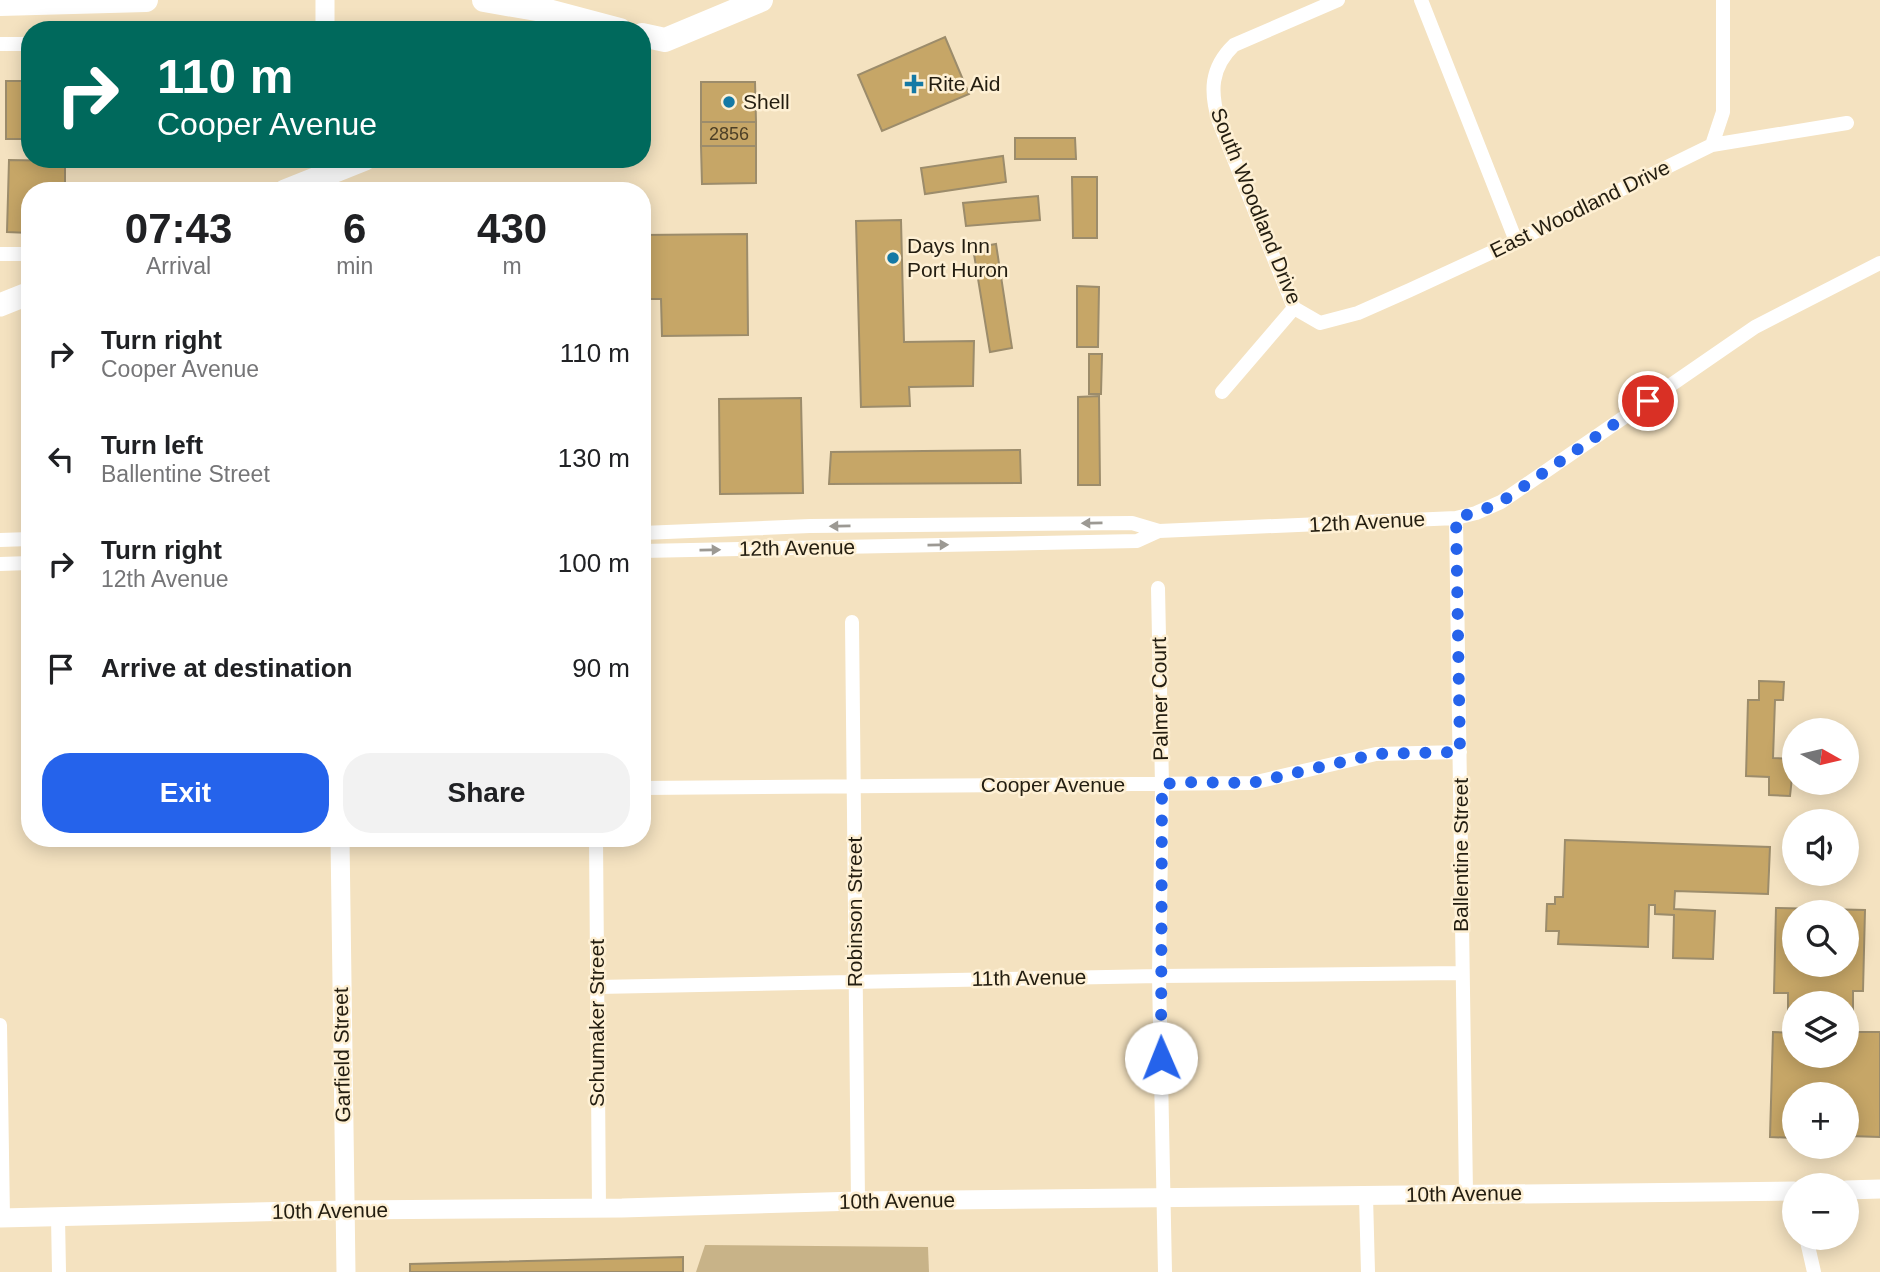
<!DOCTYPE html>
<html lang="en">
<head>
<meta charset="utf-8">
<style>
	body { margin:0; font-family:Helvetica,sans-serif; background:#f2f2f2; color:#202124; height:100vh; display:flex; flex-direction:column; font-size:26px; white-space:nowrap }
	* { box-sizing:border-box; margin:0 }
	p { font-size:23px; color:#757577 }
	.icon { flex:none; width:38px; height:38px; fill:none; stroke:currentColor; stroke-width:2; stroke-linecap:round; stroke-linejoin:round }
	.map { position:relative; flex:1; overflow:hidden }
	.drawer { position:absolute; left:21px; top:182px; width:630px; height:665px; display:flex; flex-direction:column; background:#fff; border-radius:28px; box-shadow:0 4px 18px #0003 }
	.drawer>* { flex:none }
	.top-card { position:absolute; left:21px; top:21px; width:630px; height:147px; border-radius:28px; box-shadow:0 4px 18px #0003; background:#00695c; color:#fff; overflow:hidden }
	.needle { width:46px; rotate:98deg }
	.controls { position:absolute; left:1782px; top:718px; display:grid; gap:14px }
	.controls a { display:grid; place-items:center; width:77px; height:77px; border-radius:50%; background:#fff; box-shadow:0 4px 18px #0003; font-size:35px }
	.pin { position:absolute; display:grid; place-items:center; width:60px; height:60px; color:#fff; margin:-30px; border:4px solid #fff; border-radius:50%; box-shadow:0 2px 7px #0007 }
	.me { position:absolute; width:77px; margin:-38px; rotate:359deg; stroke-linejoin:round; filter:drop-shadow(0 0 5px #0008) }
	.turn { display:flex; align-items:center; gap:24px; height:147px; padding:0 21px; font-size:32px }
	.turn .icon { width:91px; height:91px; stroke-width:2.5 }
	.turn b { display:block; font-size:49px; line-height:60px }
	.eta { display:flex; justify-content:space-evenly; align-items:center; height:119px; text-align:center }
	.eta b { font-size:42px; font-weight:800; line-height:49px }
	.primary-button { display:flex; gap:14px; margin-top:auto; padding:14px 21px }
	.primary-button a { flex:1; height:80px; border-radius:28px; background:#2563eb; color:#fff; font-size:28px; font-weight:800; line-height:80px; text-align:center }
	.primary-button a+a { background:#f2f2f2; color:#202124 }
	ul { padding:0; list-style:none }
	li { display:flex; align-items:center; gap:21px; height:105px; padding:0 21px }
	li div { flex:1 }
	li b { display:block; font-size:26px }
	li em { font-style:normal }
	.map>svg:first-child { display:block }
	.green { fill:#c8b388 }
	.building { fill:#c6a667; stroke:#9c8c6b; stroke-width:2; fill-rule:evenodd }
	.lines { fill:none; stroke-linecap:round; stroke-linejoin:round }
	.minor { stroke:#fff; stroke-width:14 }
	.tertiary { stroke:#fff; stroke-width:19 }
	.primary { stroke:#fff; stroke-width:23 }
	.trunk { stroke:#fff; stroke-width:24 }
	.oneway { fill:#9c9993 }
	.route { stroke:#2563eb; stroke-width:12; stroke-dasharray:0 21.6 }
	.poi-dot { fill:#1479a5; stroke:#fef0d4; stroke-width:2.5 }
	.labels { text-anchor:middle; stroke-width:5; stroke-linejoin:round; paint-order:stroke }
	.number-label { font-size:18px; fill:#4c3f26 }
	.poi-label { font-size:21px; fill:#231d10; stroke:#fef0d4; text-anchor:start }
	.street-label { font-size:21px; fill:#231d10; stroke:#fef0d4 }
</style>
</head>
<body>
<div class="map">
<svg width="1880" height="1272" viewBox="0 0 1880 1272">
	<rect width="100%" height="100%" fill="#f4e2c0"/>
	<path class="green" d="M 705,1245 L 928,1247 L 929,1272 L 696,1272 Z"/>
	<path class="building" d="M 945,37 L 969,94 L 882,131 L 858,75 Z
		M 6,81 L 30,81 L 30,139 L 6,139 Z
		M 701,82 L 755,82 L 756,122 L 701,122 Z
		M 701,122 L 756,122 L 756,146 L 701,146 Z
		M 1015,138 L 1075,138 L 1076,159 L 1015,159 Z
		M 701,146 L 756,146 L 756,183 L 702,184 Z
		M 1003,156 L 1006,182 L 925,194 L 921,168 Z
		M 9,160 L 65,161 L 65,191 L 30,191 L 30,233 L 7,232 Z
		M 1072,177 L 1097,177 L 1097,238 L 1073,238 Z
		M 1038,196 L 1040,220 L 966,226 L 963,203 Z
		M 901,220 L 904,342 L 974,341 L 973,386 L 909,387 L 910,406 L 861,407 L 856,221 Z
		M 747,234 L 748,335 L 662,336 L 661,299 L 642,299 L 642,235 Z
		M 996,244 L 1012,348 L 990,352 L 973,248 Z
		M 1077,286 L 1099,287 L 1098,347 L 1077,347 Z
		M 1089,354 L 1102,354 L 1101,394 L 1089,394 Z
		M 1099,396 L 1100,485 L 1078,485 L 1078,397 Z
		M 801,398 L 803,493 L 720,494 L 719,399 Z
		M 1020,450 L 1021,483 L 829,484 L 831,452 Z
		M 1759,681 L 1784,682 L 1783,700 L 1775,700 L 1773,758 L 1794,759 L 1790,796 L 1769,795 L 1769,777 L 1746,776 L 1748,700 L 1759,700 Z
		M 1565,840 L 1770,847 L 1768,894 L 1675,891 L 1674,909 L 1715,911 L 1713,959 L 1673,958 L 1674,915 L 1655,914 L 1655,905 L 1649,905 L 1648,947 L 1558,944 L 1559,931 L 1546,931 L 1547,904 L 1555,904 L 1555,897 L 1563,897 Z
		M 1776,908 L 1865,910 L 1863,991 L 1853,991 L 1853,1010 L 1846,1010 L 1846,1003 L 1794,1003 L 1794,1010 L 1788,1010 L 1788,993 L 1774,993 ZM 1794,912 L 1846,912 L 1846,964 L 1794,964 Z
		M 1773,1032 L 1794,1033 L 1794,1055 L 1846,1055 L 1846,1032 L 1880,1032 L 1880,1137 L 1849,1136 L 1846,1094 L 1794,1094 L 1794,1138 L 1770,1137 Z
		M 683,1257 L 683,1272 L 410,1272 L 410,1264 Z"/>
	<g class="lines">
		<path class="minor" d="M 1338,0 L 1234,45 C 1210,68 1210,92 1219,122 L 1294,308 L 1320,323 L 1358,313 L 1410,290 L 1516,241 L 1712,145 L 1847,123
			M 1421,0 L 1516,241
			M 0,44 L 30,44
			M 1712,145 L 1723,112 L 1723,0
			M 0,254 L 30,254
			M 1222,392 L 1294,308
			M 1456,518 L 1466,1193
			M 642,533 L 810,526 L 1132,523 L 1159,531 L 1456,518 L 1476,513 L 1501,502 L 1755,327 L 1880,263
			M 0,540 L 30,539
			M 642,551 L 1137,541 L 1159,531
			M 0,564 L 30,563
			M 1158,588 L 1162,785 L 1159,976 L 1165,1272
			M 852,622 L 858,1201
			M 642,788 L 1252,783 L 1376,754 L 1460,752
			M 596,838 L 599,1208
			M 597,987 L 1159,976 L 1462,973
			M 0,1025 L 3,1218
			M 1366,1196 L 1368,1272
			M 58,1217 L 59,1272
			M 1806,1237 L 1814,1272"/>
		<path class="tertiary" d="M 325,0 L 325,30
			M 321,159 L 322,191
			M 340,838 L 346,1272
			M 1846,1190 L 1880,1189
			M 0,1218 L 344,1210 L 622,1208 L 858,1201 L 1794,1191"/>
		<path class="primary" d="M 285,191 L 365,159
			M 0,305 L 30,293"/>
		<path class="trunk" d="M 484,0 L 548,11 L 620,30
			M 0,4 L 146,0
			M 642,35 L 665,40 L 761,0"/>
	</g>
	<defs><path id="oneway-solid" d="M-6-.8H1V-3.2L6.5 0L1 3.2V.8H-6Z" transform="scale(1.75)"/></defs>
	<g class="oneway">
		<use href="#oneway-solid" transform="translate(1092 523) rotate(179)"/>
		<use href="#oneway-solid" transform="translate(840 526) rotate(179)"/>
		<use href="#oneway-solid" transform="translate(938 545) rotate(-1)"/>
		<use href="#oneway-solid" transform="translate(710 550) rotate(-1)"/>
	</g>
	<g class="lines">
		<path class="route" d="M 1161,1058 L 1162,785 L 1178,782 L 1252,783 L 1376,754 L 1460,752 L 1456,517 L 1476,513 L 1501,502 L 1648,401"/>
	</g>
	<g class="poi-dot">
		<path d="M910.5 73.5h7v7h7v7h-7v7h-7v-7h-7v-7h7z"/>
		<circle cx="729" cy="102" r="7"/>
		<circle cx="893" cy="258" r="7"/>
	</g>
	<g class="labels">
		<g class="number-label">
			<text x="729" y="140">2856</text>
		</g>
		<g class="poi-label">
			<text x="928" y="91">Rite Aid</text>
			<text x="743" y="109">Shell</text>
			<text x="907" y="253">Days Inn<tspan x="907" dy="24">Port Huron</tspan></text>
		</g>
		<g class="street-label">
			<text transform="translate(1256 206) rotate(68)" y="7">South Woodland Drive</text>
			<text transform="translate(1580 209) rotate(-26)" y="7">East Woodland Drive</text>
			<text transform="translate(1367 522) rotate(-3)" y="7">12th Avenue</text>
			<text transform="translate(797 548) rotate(-1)" y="7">12th Avenue</text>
			<text transform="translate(1160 699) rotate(-91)" y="7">Palmer Court</text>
			<text x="1053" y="792">Cooper Avenue</text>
			<text transform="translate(1461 855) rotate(-90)" y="7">Ballentine Street</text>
			<text transform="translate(855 912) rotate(-90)" y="7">Robinson Street</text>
			<text transform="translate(1029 978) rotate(-1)" y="7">11th Avenue</text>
			<text transform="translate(597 1023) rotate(-90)" y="7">Schumaker Street</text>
			<text transform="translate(342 1055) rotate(-91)" y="7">Garfield Street</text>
			<text transform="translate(1464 1194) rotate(-1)" y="7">10th Avenue</text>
			<text transform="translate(897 1201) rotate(-1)" y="7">10th Avenue</text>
			<text transform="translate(330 1211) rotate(-1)" y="7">10th Avenue</text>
		</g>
	</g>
</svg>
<div class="controls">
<a><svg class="needle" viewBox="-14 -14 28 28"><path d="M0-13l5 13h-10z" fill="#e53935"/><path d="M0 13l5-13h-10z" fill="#757577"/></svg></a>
<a><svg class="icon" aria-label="sound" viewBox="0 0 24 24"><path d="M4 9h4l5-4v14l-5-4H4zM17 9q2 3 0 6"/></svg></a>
<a><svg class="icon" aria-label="search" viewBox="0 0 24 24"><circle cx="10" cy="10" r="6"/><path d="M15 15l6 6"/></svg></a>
<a><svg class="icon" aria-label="layers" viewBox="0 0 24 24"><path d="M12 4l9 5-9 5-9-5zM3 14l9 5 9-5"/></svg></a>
<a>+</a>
<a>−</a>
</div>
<div class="pin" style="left:1648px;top:401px;background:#d93025"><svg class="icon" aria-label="arrive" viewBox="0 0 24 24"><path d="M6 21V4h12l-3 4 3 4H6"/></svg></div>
<svg class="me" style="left:1161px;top:1058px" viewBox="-20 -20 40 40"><circle r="19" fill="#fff"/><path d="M0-13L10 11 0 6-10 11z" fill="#2563eb"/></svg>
<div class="top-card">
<div class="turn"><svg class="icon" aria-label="right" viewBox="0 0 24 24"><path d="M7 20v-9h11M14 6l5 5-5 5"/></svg><div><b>110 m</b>Cooper Avenue</div></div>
</div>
<section class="drawer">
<div class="eta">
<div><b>07:43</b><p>Arrival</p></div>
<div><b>6</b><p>min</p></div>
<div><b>430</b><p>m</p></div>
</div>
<ul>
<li><svg class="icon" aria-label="right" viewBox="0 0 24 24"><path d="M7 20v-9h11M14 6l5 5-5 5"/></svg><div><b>Turn right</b><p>Cooper Avenue</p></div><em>110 m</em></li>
<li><svg class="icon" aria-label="left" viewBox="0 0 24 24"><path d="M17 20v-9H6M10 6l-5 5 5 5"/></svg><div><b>Turn left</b><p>Ballentine Street</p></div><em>130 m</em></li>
<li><svg class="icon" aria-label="right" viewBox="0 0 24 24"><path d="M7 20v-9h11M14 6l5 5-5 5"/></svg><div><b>Turn right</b><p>12th Avenue</p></div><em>100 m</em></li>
<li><svg class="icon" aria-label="arrive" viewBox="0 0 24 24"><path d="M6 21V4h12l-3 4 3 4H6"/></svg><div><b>Arrive at destination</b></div><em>90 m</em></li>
</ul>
<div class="primary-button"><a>Exit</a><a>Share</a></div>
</section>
</div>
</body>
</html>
